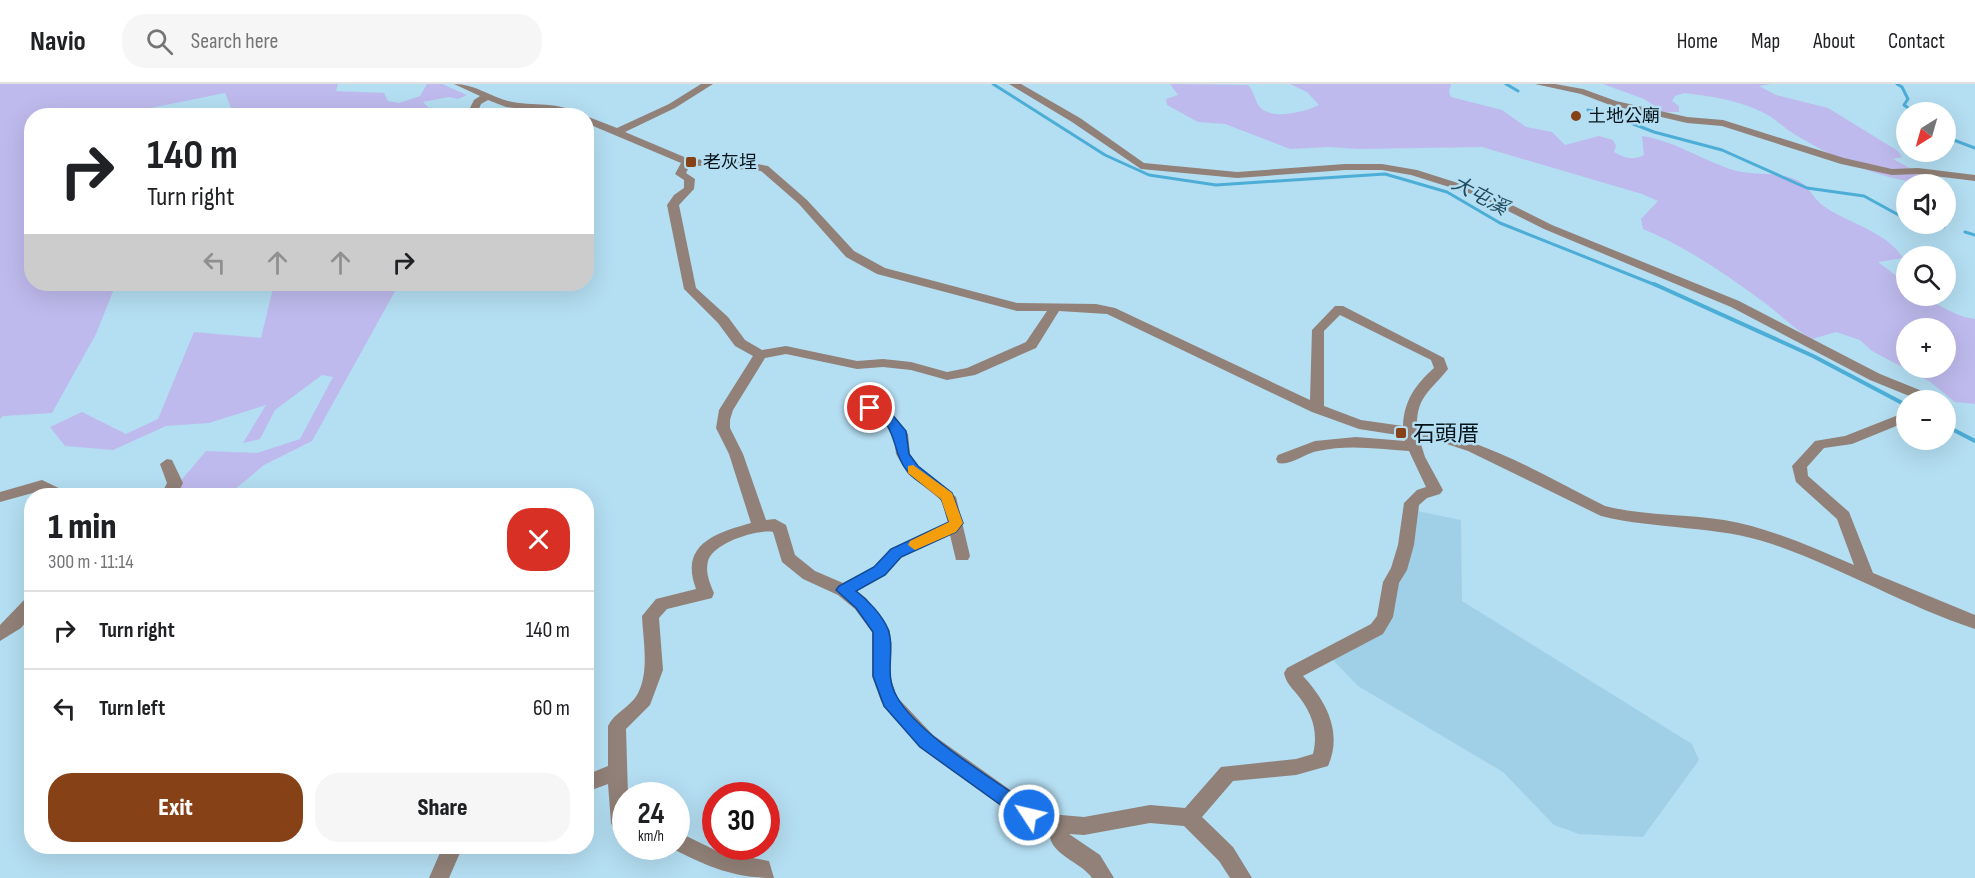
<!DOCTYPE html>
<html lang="en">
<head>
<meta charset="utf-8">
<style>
	body { margin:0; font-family:"Sofia Sans Condensed","Noto Sans TC",sans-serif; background:#f6f6f6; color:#202124; height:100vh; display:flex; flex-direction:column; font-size:22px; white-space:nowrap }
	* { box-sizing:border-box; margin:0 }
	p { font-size:20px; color:#757577 }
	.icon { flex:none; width:33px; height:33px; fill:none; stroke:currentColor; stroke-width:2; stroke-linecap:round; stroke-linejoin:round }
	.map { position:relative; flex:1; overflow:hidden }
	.details { position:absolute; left:24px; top:404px; width:570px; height:366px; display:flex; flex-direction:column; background:#fff; border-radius:24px; box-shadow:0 6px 24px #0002 }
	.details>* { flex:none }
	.guide { position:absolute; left:24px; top:24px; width:570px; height:183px; border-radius:24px; box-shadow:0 6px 24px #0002; background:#fff; color:#202124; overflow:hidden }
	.needle { width:39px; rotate:217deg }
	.fabs { position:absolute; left:1896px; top:18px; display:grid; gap:12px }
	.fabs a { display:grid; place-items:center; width:60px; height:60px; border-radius:50%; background:#fff; box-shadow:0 6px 24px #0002; font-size:30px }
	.speed { position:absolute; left:612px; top:698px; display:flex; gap:12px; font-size:30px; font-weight:700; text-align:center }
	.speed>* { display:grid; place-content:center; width:78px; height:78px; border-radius:50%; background:#fff; box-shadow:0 6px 24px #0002; line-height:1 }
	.speed small { font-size:15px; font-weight:400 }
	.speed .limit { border:9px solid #d22; background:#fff; color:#111 }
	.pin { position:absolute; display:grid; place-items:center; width:51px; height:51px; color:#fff; margin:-26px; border:3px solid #fff; border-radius:50%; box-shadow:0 2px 6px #0007 }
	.me { position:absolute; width:66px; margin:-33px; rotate:305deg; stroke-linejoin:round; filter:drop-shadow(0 0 4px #0008) }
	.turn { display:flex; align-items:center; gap:21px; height:126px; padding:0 24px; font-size:27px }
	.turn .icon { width:78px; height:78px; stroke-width:2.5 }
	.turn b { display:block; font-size:42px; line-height:51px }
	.lanes { display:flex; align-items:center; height:57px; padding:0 24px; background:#0003; justify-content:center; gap:30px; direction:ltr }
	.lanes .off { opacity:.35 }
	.round { display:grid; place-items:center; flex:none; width:63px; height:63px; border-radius:24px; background:#f6f6f6 }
	.head { display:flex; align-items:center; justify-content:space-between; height:102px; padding:0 24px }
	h1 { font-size:36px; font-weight:800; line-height:45px }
	.action { display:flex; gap:12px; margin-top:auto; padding:12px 24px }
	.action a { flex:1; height:69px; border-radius:24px; background:#864117; color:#fff; font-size:24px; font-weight:800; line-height:69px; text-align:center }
	.action a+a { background:#f6f6f6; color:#202124 }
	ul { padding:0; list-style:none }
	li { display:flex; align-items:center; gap:18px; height:78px; padding:0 24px; border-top:2px solid #e0e0e0 }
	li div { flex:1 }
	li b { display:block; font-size:22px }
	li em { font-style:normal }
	header { display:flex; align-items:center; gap:36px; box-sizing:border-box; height:84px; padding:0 30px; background:#fff; border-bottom:2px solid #e0e0e0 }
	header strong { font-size:28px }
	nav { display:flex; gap:33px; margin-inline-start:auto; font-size:21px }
	.search { width:420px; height:54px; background:#f6f6f6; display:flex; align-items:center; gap:15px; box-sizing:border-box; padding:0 21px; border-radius:24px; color:#757577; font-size:22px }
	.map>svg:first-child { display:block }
	.built { fill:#a0d0e7 }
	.green { fill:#bebaed; fill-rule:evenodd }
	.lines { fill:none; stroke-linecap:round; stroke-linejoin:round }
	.stream-far1 { stroke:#4cadd6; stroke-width:3 }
	.stream { stroke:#4cadd6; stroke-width:4 }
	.minor { fill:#918178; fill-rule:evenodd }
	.route { fill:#1a73e8; stroke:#114b97; stroke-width:1.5 }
	.slow { fill:#f59e0b }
	.poi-dot { fill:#864117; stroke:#b4def2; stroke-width:2 }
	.labels { text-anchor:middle; stroke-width:5; stroke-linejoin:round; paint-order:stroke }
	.far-poi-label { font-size:18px; fill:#041219; stroke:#b4def2; text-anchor:start }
	.far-water-label { font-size:20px; font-style:italic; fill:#224b5d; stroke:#b4def2 }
	.poi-label { font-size:22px; fill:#041219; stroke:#b4def2; text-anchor:start }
</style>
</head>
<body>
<header>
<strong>Navio</strong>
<div class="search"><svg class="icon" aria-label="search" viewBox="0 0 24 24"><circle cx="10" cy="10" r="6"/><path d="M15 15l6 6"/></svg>Search here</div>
<nav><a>Home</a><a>Map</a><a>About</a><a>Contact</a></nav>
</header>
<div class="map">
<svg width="1975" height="794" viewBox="0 0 1975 794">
	<rect width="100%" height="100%" fill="#b4def2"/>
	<path class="built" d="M 1412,426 L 1461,436 L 1462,517 L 1692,660 L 1699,676 L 1643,753 L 1579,750 L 1554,741 L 1503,688 L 1358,602 L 1332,575 L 1382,538 Z"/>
	<path class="green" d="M 0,0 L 338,0 L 336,7 L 384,9 L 388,17 L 399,19 L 420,12 L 427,0 L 442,0 L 467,11 L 458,15 L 449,13 L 423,18 L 437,32 L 234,31 L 225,9 L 116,31 L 32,32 L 32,200 L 116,200 L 96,250 L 52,329 L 3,332 L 0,335 Z
		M 1170,0 L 1248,1 C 1254,7 1254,15 1259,22 C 1270,37 1305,28 1319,21 L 1307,8 L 1290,0 L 1451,0 L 1449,8 L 1451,13 L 1502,26 L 1526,43 L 1552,48 L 1565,61 L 1599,52 L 1613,56 L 1616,62 L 1614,68 C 1624,74 1633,77 1644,71 L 1642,52 C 1675,57 1702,76 1733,86 C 1753,92 1777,87 1797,96 C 1809,101 1812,113 1822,121 C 1848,140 1885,146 1903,174 L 1878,178 L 1906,199 L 1906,212 C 1935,212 1948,232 1975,235 L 1975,320 L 1955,318 L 1929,297 L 1872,267 L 1860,256 L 1836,248 L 1812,255 C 1794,245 1781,231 1765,219 C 1727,191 1687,163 1643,145 L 1641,135 L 1658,117 L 1642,110 L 1482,63 L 1358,65 L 1330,63 L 1290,65 L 1225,40 L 1198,38 L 1167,21 L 1166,15 L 1178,11 ZM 1946,244 L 1946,284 L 1906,284 L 1906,244 Z
		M 1603,0 L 1771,0 L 1759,2 L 1776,11 L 1828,24 L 1898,67 L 1902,73 L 1893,75 L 1939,100 C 1888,100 1837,76 1794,50 C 1783,43 1772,32 1760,27 C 1737,16 1709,12 1684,9 L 1675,12 L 1672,17 L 1679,22 L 1679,28 L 1664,28 L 1644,15 Z
		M 274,200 L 399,200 L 312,357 L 264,381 L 228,411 L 182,411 L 178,400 L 206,367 L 257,369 L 300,355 L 333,293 L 322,291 L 275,326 L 260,355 L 243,359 L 266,321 L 209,339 L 166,342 L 113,366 L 65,362 L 50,343 L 82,328 L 126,350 L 158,335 L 194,248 L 261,254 Z"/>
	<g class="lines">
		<path class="stream-far1" d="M 993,0 L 1105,71 L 1149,91 L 1216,101 L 1385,90 L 1447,108 L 1500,139 L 1658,202
			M 1506,0 L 1518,7
			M 1897,0 L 1902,3 L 1908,15 L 1904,21 L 1914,28
			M 1588,26 L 1605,29 L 1654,48 L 1722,66 L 1807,104 L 1864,112 L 1906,135
			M 1946,53 L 1975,64
			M 1930,140 L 1944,143
			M 1965,148 L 1975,151"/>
		<path class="stream" d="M 1654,200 L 1813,272 L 1906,321
			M 1946,342 L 1975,357"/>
		<path class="minor" d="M 454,0 C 475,0 489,12 508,17 C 532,23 561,16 582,32 L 506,23 L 488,16 L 481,20 L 476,32 L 466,32 L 474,16 L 480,12 Z
			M 701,0 L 713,0 L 675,24 L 625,48 L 689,75 L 746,78 L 768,82 L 807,116 L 854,167 L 885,184 L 1017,219 L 1096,220 L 1115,224 L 1310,316 L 1312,246 L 1335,222 L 1343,222 L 1444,274 L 1448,285 C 1431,307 1416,312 1417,344 C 1485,355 1545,392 1605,422 C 1644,432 1685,430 1724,436 C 1770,444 1812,463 1854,481 L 1837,435 L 1796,398 L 1792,382 L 1815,357 L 1845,352 L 1906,328 L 1906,338 L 1852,360 L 1824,364 L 1807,383 L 1808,392 L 1849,428 L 1873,489 L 1975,531 L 1975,545 C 1905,522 1842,484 1772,460 C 1717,441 1657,446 1601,432 L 1468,367 L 1441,358 L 1419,354 L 1425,373 L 1443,406 L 1440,410 L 1427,414 L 1419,421 L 1414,461 L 1407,486 L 1399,499 L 1393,533 L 1383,550 L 1303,592 C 1326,617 1343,648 1328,682 L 1296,691 L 1233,697 L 1202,733 L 1233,763 L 1252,794 L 1230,794 L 1219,777 L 1184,742 L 1150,739 L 1084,751 L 1069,750 L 1100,771 L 1114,794 L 1092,794 C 1081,777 1046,770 1050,746 L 1022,737 L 919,663 L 881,617 L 872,592 L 872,548 L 855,525 L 838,511 L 803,495 L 782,478 L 773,448 C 757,445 713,459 708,477 C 705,489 710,499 714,509 L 712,514 L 667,525 L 659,534 L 663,586 L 650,621 L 626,645 L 628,711 L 626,711 L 626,750 L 614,745 L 611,739 L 608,700 L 586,708 L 586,691 L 608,682 L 608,642 C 614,629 630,623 637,611 C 650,588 643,557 642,532 L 656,515 L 696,505 C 679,460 716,449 751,439 L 729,370 L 716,344 L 719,326 L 753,272 L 735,262 L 718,239 L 684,205 L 667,121 L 674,111 L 684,104 L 684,96 L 675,90 L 681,79 L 586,39 L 586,32 L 617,44 L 669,20 ZM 690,81 L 761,87 L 799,120 L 846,173 L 877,190 L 1017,227 L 1047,227 L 1026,258 L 967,284 L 947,288 L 911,278 L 883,275 L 857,277 L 786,262 L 762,266 L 745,256 L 728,233 L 696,204 L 679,121 L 694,105 L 695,95 L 686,89 ZM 1059,227 L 1107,230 L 1312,328 L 1359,345 L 1404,352 L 1405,357 L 1356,353 L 1315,357 L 1278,371 L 1276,375 L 1278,379 C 1291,382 1305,369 1318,367 C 1348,360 1379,365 1409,367 L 1426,403 L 1417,406 L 1404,419 L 1398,461 L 1391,484 L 1383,498 L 1377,532 L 1371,540 L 1287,584 L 1284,589 C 1286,598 1290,602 1296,609 C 1311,627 1319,646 1313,670 L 1296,675 L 1221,683 L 1185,724 L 1150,721 L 1084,733 L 1061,731 L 1034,723 L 933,651 L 897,613 L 890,592 L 890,547 L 867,515 L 857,507 L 886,491 L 902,473 L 950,451 L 956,476 L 968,476 L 970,472 L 956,413 L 918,382 L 910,370 L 908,350 L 885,322 L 870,319 L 863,324 L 865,327 L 876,329 L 894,351 L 896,370 L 908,390 L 941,416 L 948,438 L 890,465 L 874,483 L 843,499 L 815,487 L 795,471 L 786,441 L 775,435 L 766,436 L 743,370 L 730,344 L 730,336 L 733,326 L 765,274 L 786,270 L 857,285 L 883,283 L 911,286 L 947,296 L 975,291 L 1036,264 ZM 1340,231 L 1431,276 L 1434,284 C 1415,301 1404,317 1403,342 L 1361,336 L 1324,322 L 1324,247 Z
			M 1009,0 L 1021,0 L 1080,34 L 1144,79 L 1237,88 L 1345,80 L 1382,80 L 1417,86 L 1486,108 L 1552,141 L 1739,217 L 1880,290 L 1927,309 L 1934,316 L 1919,316 L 1870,296 L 1731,223 L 1544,145 L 1478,112 L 1411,91 L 1382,86 L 1345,86 L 1237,94 L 1141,85 L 1072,38 Z
			M 1535,0 L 1555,0 L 1583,5 L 1616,17 L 1687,33 L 1723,36 L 1844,74 L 1892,85 L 1918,84 L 1975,91 L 1975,97 L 1918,90 L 1892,91 L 1841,80 L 1722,42 L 1687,39 L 1610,21 L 1581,10 Z
			M 167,375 L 172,376 L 183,399 L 179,407 L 181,411 L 165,411 L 163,407 L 167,399 L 160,380 Z
			M 42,396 L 65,407 L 68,411 L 48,411 L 40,407 L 0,418 L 0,408 Z
			M 32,513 L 32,531 L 21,544 L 0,557 L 0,541 L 26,514 Z
			M 676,747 L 719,768 L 769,777 L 774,794 C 732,794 707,782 669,763 L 676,762 Z
			M 443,762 L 463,762 L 449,794 L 429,794 Z"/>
	</g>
	<path class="route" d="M 870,320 L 885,322 L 906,347 L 909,370 L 918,382 L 952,409 L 963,439 L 956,448 L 901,473 L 885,491 L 856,507 C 868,516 882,531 888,545 C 896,566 883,590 897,613 C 918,651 998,698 1036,725 L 1038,731 L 1036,737 L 1029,739 L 1023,737 L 920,663 L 884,622 L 873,592 L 873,548 L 856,524 L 836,506 L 839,502 L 874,483 L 891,465 L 949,438 C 946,431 945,421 941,415 C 933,404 917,399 908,388 C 889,366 900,336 865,327 L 863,324 Z"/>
	<path class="slow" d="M 913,381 L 952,409 L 963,439 L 956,448 L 915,466 L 908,461 L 910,457 L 949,438 L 941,415 L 908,389 L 908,382 Z"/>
	<g class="poi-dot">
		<circle cx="1576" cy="32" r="6"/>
		<rect x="685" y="72" width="12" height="12" rx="3"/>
		<rect x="1395" y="343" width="12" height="12" rx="3"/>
	</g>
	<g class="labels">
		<g class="far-poi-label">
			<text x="1588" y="38">土地公廟</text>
			<text x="703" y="84">老灰埕</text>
		</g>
		<g class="far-water-label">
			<text transform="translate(1480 111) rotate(28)" y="7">大屯溪</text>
		</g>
		<g class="poi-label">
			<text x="1413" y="357">石頭厝</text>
		</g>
	</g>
</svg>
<div class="fabs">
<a><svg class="needle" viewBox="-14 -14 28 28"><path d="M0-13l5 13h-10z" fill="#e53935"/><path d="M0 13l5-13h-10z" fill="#757577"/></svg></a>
<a><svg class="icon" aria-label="sound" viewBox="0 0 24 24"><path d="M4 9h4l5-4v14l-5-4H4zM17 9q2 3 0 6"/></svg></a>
<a><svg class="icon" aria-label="search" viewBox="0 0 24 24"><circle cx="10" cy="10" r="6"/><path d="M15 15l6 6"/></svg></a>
<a>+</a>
<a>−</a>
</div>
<div class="speed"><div>24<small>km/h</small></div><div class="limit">30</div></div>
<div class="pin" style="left:870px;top:324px;background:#d93025"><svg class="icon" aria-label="arrive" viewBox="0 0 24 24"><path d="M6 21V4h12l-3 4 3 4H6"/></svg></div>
<svg class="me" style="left:1029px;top:731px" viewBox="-20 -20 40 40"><circle r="17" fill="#1a73e8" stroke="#fff" stroke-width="3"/><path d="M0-11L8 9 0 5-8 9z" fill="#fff"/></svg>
<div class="guide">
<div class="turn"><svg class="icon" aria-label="right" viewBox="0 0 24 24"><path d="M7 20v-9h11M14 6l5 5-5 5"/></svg><div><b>140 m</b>Turn right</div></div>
<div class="lanes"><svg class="icon off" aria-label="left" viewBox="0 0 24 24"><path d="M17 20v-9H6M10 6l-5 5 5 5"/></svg><svg class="icon off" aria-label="ahead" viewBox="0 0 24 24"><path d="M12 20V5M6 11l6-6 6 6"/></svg><svg class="icon off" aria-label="ahead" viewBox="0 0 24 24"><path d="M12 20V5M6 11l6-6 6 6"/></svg><svg class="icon" aria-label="right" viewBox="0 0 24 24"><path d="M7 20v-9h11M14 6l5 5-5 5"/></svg></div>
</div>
<section class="details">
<div class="head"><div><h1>1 min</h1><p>300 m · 11:14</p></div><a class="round" style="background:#d93025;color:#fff"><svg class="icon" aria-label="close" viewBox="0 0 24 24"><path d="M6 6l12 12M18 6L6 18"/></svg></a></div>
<ul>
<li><svg class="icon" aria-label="right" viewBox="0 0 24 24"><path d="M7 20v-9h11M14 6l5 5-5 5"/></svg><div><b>Turn right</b></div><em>140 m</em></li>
<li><svg class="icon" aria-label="left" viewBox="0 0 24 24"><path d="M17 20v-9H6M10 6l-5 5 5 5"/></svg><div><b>Turn left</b></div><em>60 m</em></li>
</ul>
<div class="action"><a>Exit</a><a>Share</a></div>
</section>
</div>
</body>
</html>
